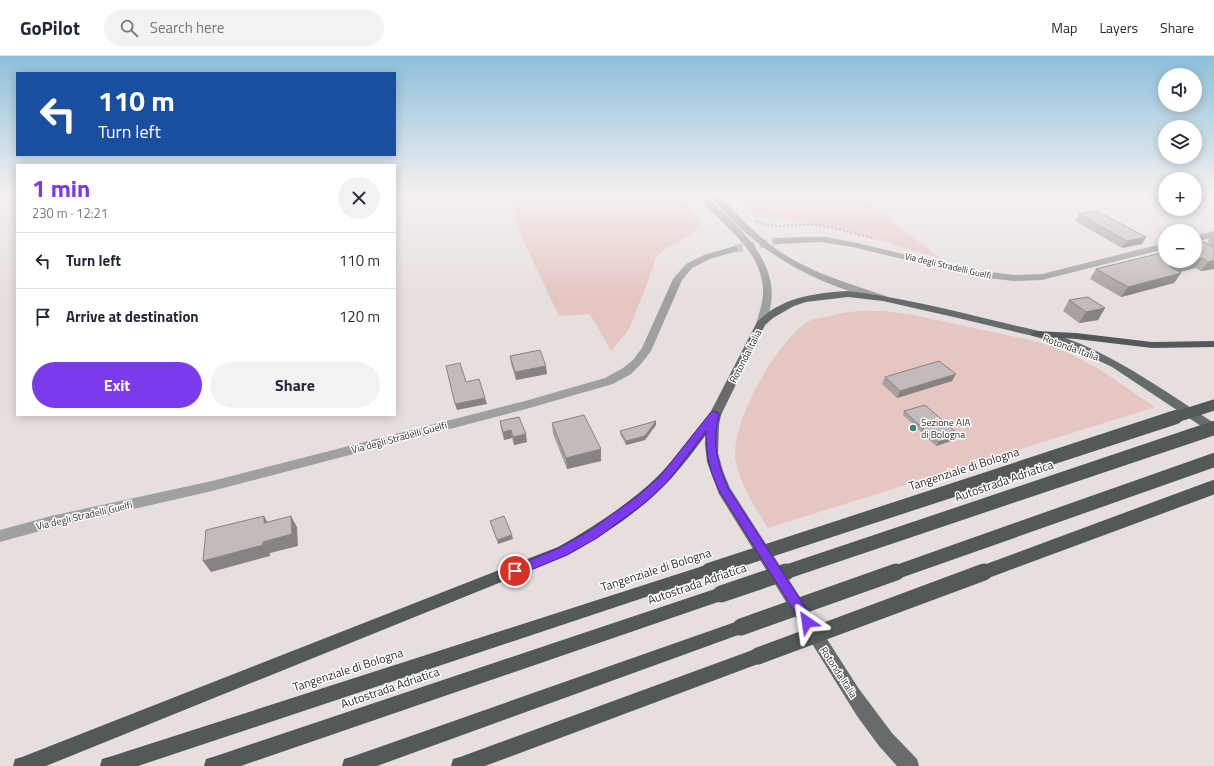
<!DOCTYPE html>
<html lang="en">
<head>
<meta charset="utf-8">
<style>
	body { margin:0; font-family:"Titillium Web",sans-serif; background:#f2f2f3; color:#1f2937; height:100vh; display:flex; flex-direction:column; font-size:15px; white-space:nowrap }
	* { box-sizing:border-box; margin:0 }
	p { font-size:13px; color:#747a83 }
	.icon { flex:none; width:22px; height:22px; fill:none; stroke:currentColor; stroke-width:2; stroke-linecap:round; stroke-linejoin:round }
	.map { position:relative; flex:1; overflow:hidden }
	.drawer { position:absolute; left:16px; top:108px; width:380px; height:252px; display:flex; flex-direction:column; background:#fff; border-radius:0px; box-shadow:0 2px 10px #0003 }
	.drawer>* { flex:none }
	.top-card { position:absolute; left:16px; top:16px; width:380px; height:84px; border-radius:0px; box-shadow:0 2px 10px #0003; background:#1a4fa0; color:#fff; overflow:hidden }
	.tools { position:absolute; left:1158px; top:12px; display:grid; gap:8px }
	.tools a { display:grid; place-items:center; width:44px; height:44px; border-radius:50%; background:#fff; box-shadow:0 2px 10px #0003; font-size:20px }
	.pin { position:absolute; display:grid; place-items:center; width:34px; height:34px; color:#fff; margin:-17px; border:2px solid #fff; border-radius:50%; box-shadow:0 1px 4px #0007 }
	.me { position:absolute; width:44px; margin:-22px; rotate:328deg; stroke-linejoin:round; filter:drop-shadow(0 0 3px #0008) }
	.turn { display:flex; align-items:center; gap:14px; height:84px; padding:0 16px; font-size:18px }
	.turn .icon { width:52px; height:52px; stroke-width:2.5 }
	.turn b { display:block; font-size:28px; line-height:34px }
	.round { display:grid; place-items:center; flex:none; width:42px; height:42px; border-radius:21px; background:#f2f2f3 }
	.summary { display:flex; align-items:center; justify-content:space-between; height:68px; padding:0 16px }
	h1 { font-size:24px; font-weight:700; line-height:30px; color:#7c3aed }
	.action { display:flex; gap:8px; margin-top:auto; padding:8px 16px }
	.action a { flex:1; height:46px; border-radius:24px; background:#7c3aed; color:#fff; font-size:16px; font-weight:700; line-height:46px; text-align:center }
	.action a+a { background:#f2f2f3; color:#1f2937 }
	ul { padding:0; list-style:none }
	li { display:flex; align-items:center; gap:12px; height:56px; padding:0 16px; border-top:1px solid #e0e1e3 }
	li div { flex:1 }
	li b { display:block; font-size:15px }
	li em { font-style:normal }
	header { display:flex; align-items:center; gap:24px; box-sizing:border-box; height:56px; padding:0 20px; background:#fff; border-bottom:1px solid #e0e1e3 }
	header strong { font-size:19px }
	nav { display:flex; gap:22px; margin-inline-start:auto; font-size:14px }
	.search { width:280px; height:36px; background:#f2f2f3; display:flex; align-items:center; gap:10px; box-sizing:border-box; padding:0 14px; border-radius:22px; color:#747a83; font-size:15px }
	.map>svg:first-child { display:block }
	.green { fill:#e5c6c3 }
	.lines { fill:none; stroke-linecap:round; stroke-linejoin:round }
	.minor-tunnel { stroke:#c2bbba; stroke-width:8; stroke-dasharray:8 4.5; stroke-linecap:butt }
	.path { stroke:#a49e9d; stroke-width:2; stroke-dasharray:2 2; stroke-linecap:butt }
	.minor { fill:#9ea1a0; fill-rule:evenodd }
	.major { fill:#666c6b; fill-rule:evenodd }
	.highway { fill:#525958; fill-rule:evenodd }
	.highway-bridge-far2 { stroke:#525958; stroke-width:11 }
	.highway-bridge-far1 { stroke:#525958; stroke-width:14 }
	.highway-bridge { stroke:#525958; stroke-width:17 }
	.wall { fill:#a8a1a0 }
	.shaded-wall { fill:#888382 }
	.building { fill:#c3bbba; stroke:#888382 }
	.route { fill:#7c3aed; stroke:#51269a }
	.poi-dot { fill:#3f847a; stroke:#fff; stroke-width:1.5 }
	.labels { text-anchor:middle; stroke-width:3; stroke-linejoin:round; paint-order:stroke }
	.far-street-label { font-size:9px; fill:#2d2a2a; stroke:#fff }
	.street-label { font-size:10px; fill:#2d2a2a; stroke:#fff }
	.poi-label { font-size:10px; fill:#2d2a2a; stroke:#fff; text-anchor:start }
	.near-street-label { font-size:12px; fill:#2d2a2a; stroke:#fff }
</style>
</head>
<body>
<header>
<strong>GoPilot</strong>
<div class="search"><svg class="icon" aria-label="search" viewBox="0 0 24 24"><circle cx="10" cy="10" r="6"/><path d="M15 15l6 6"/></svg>Search here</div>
<nav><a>Map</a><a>Layers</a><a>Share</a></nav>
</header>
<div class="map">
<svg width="1214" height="710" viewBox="0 0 1214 710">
	<rect width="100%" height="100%" fill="#e7dfde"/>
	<path class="green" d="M 508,139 L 680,139 L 701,171 L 685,182 L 668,191 L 656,201 L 649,223 L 628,275 L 611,295 L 590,258 L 559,260 L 521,180 Z
		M 734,139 L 858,139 L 940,202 L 840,173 L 767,160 L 750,155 Z
		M 883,255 L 914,259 L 1039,286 L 1064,295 L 1099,313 L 1155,351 L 768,472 C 755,452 742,431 736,407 C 727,371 779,280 811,264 C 816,262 821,262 826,261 C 834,259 842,256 850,256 C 861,254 872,255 883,255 Z"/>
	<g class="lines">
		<path class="minor-tunnel" d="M 735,193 L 777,185"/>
		<path class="path" d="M 756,165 C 773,174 795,167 814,169 C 834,171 853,177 872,182"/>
		<path class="minor" d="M 696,139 L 705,139 C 736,169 781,204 770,253 C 769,258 768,265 765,270 L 757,270 L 756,268 C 759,257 764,244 763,232 C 760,191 720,168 696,139 Z
			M 710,139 L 719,139 C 736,157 752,175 772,190 C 805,215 847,227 886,240 L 888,242 L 883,245 C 812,227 756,197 710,139 Z
			M 1214,175 L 1214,181 L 1195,186 L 1195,180 Z
			M 801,181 L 826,181 L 853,186 L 960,212 L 1014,219 L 1042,218 L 1165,187 L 1165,193 L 1042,224 L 1014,225 L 987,222 L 960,217 L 853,191 L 820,186 L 777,188 L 773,185 L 777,182 Z
			M 735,190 L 739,193 L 738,195 L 710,203 L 692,212 L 682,224 L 651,295 L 641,308 L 631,318 L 613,328 L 526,353 L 212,435 L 51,472 L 0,486 L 0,474 L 51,460 L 212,425 L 525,345 L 605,322 L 623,312 L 633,304 L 642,292 L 673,223 L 686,208 L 704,199 Z"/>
		<path class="major" d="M 848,235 C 898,241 947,253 996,265 C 1024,272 1055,277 1081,288 C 1129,309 1171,339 1214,367 L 1214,377 L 1210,376 L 1112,311 L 1072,292 L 1033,280 L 958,262 L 883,245 L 848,241 L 806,246 L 794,250 L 773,262 L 765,269 L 721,359 L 719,369 L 718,397 L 723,415 L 730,432 L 859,633 L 892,677 L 917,703 L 919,710 L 897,710 L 879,690 L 857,660 L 719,438 L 707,406 L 705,388 L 706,369 L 709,359 L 757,266 C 782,241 815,237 848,235 Z"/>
		<path class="highway" d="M 1036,275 L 1076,277 L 1152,286 L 1214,285 L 1214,291 L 1152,292 L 1076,283 L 1032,280 L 1031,278 Z
			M 715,355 L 719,356 L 721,359 L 719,362 C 702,383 686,407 667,427 C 639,456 604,479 568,499 L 46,710 L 13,710 L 15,703 L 22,701 L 558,491 C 593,471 628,449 658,420 C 677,401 693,377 711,356 Z
			M 709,508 L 714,509 L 717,514 L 714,519 L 709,520 L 138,710 L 100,710 L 102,703 L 109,701 Z
			M 721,531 L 727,533 L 729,538 L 727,543 L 721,545 L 241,710 L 204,710 L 206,703 L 213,701 Z
			M 741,564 L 747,566 L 749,571 L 747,576 L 741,578 L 377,710 L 342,710 L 344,703 L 351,701 Z
			M 758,592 L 764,594 L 766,600 L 764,606 L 758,608 L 485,710 L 451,710 L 453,703 L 460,701 Z"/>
		<path class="highway-bridge-far2" d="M 1173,362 L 1214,349"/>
		<path class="highway-bridge-far1" d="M 709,514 L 1176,361
			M 783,517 L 1214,372
			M 894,517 L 1214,404
			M 982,517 L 1214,431"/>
		<path class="highway-bridge" d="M 721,538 L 786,516
			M 741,571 L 896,516
			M 758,600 L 984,516"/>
	</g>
	<path class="wall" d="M 1079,158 L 1146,181 L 1142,188 L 1122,192 L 1075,165 Z
		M 1214,176 L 1214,213 L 1201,215 L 1195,212 L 1180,216 L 1181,217 L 1174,227 L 1121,241 L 1090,223 L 1096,213 L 1209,188 L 1208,185 Z
		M 1069,244 L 1105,252 L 1098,264 L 1079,267 L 1063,255 Z
		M 510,300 L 547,318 L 516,324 L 511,308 Z
		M 885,321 L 952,325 L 897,342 L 882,328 Z
		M 904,355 L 959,379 L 957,383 L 936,390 L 903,359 Z
		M 500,365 L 527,386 L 514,389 L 512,382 L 504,384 L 501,373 Z
		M 656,365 L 656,369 L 645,384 L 626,389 L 620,378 L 620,375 Z
		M 552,367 L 601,405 L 567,413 L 553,378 Z"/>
	<path class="shaded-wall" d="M 1146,181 L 1142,188 L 1122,192 L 1127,185 Z
		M 1202,202 L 1195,212 L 1163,220 L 1169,210 L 1191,205 L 1195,205 L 1195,204 Z
		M 1214,204 L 1214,213 L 1201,215 L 1208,206 Z
		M 1181,217 L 1174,227 L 1121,241 L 1128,231 Z
		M 1105,252 L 1098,264 L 1079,267 L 1086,256 Z
		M 546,310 L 547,318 L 516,324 L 515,316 Z
		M 956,318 L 952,325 L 897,342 L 900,335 Z
		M 485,342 L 487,348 L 457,354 L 455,348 Z
		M 656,365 L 656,369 L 645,384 L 626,389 L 626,385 Z
		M 511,374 L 512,382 L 504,384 L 503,376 Z
		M 526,378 L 527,386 L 514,389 L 513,381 Z
		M 959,379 L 957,383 L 936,390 L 938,386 Z
		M 601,393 L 601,405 L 567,413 L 566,402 Z
		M 264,460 L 270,471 L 264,467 Z
		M 291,460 L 297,471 L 298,490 L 270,497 L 270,500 L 211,516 L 203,505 L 263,486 Z
		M 512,479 L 513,483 L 498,488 L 497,484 Z"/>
	<path class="building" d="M 1097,155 L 1146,181 L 1127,185 L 1079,158 Z
		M 1204,186 L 1214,191 L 1214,204 L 1208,206 L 1202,202 L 1195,204 L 1195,188 Z
		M 1165,196 L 1165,205 L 1191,205 L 1169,210 L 1181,217 L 1128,231 L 1096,213 Z
		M 1088,241 L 1105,252 L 1086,256 L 1069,244 Z
		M 540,294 L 546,310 L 515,316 L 510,300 Z
		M 939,305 L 956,318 L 900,335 L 885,321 Z
		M 460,307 L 466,326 L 479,323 L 485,342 L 455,348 L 446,310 Z
		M 925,349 L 959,379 L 938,386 L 904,355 Z
		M 584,359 L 601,393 L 566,402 L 552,367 Z
		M 519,361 L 526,378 L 513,381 L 511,374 L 503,376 L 500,365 Z
		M 656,365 L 645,380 L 626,385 L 620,375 Z
		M 264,460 L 264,467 L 291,460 L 292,478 L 263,486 L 263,489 L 203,505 L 206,474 Z
		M 504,460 L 512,479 L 497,484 L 490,465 Z"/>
	<linearGradient id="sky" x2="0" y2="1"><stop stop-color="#8cbfdb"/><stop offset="0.58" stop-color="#f4f1f0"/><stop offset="1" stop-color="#f4f1f0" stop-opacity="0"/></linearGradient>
	<rect width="1214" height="239" fill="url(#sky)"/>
	<path class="route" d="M 715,355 L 719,359 C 712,384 717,408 728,432 L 812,562 L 813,566 L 812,569 L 807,571 L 803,569 L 720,436 C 709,415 706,399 706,375 L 668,425 L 647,445 L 597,482 L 567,499 L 519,519 L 515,520 L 511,519 L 509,515 L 511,512 L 559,492 L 589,475 L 639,439 L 660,420 L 711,356 Z"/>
	<circle class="poi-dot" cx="913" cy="372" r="4"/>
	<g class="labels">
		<g class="far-street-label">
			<text transform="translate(948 210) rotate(13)" y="3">Via degli Stradelli Guelfi</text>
		</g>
		<g class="street-label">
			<text transform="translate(1071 291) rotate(20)" y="4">Rotonda Italia</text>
			<text transform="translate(745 300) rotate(-63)" y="4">Rotonda Italia</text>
			<text transform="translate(399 381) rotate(-15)" y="4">Via degli Stradelli Guelfi</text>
			<text transform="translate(84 459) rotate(-13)" y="4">Via degli Stradelli Guelfi</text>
			<text transform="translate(839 616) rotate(57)" y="4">Rotonda Italia</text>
		</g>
		<g class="poi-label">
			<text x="921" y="370">Sezione AIA<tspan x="921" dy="12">di Bologna</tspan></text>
		</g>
		<g class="near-street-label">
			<text transform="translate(964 413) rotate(-18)" y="4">Tangenziale di Bologna</text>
			<text transform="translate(1004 425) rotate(-19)" y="4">Autostrada Adriatica</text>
			<text transform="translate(656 514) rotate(-18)" y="4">Tangenziale di Bologna</text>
			<text transform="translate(697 528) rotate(-19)" y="4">Autostrada Adriatica</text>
			<text transform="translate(348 614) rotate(-18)" y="4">Tangenziale di Bologna</text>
			<text transform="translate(390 632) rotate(-19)" y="4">Autostrada Adriatica</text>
		</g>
	</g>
</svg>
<div class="tools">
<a><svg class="icon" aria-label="sound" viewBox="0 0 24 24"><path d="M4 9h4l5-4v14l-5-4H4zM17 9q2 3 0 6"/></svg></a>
<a><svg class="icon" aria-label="layers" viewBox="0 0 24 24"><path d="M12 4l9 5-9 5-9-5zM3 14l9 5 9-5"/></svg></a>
<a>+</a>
<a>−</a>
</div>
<div class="pin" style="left:515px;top:515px;background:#d93025"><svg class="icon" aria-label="arrive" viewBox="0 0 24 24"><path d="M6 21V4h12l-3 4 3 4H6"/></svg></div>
<svg class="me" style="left:807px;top:566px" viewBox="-20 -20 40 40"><path d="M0-17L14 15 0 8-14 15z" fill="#7c3aed" stroke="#fff" stroke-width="4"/></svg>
<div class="top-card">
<div class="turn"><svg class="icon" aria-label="left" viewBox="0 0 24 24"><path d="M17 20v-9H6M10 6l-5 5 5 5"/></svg><div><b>110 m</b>Turn left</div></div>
</div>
<section class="drawer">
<div class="summary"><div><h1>1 min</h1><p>230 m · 12:21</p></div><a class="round"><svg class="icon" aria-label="close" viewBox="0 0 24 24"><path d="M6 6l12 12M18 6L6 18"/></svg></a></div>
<ul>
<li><svg class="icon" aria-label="left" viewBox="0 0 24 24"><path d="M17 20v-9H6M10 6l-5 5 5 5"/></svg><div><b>Turn left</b></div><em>110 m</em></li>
<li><svg class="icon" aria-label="arrive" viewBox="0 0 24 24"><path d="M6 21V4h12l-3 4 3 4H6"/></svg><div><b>Arrive at destination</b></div><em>120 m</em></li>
</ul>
<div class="action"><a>Exit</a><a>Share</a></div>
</section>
</div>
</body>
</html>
